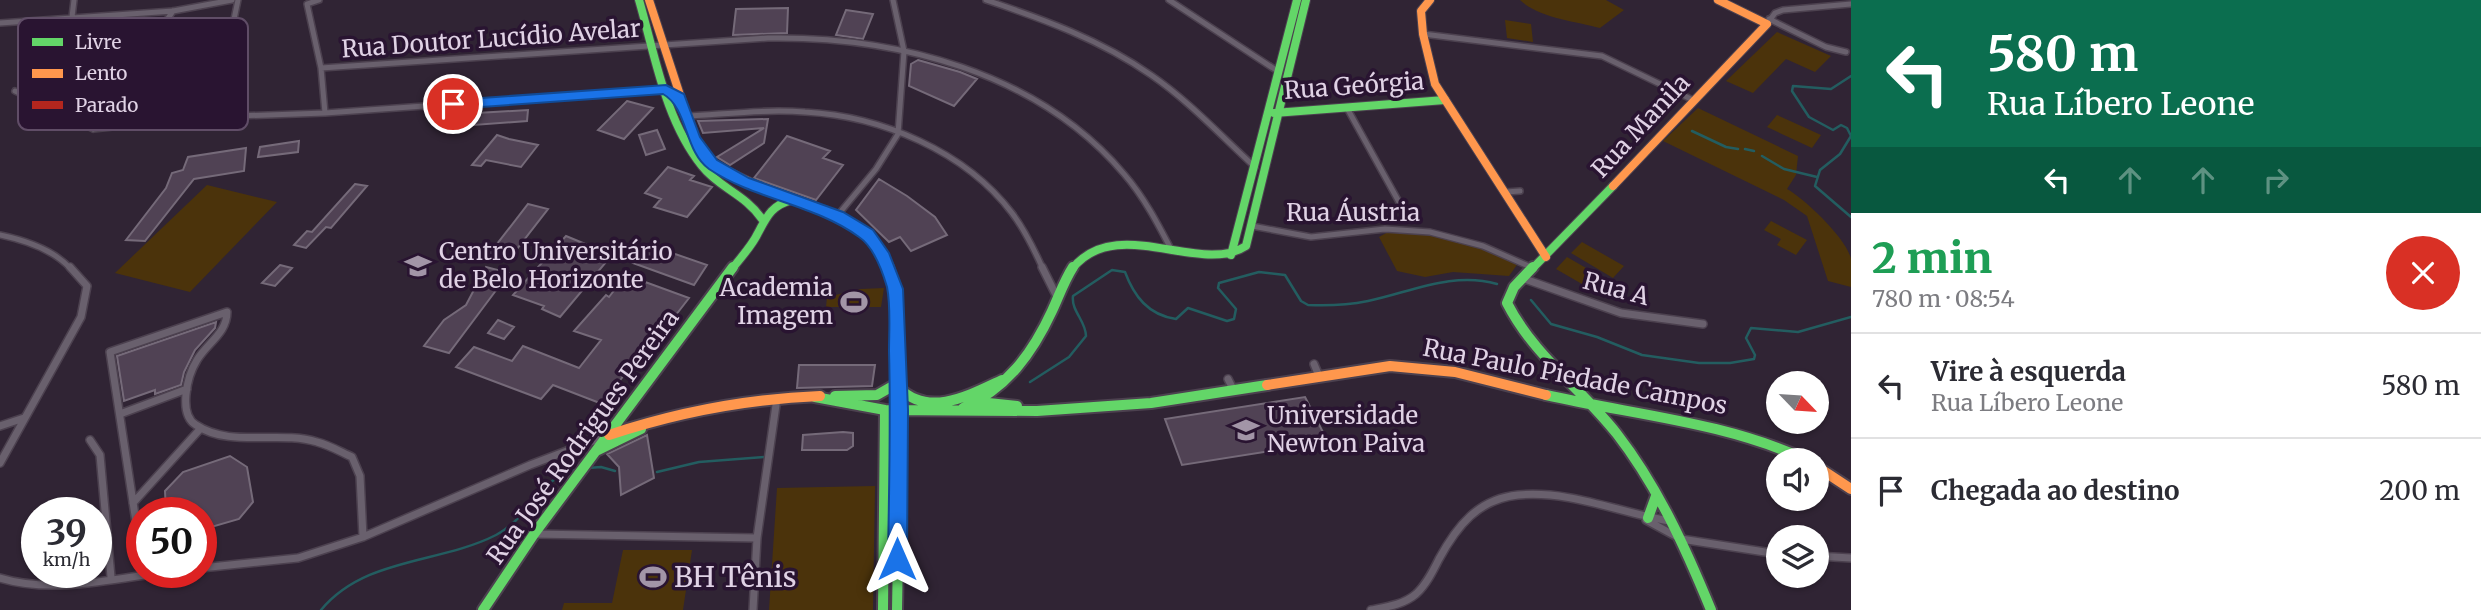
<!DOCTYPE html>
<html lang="pt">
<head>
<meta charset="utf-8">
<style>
	body { margin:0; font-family:Merriweather,serif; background:#f2f2f3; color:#2b2b33; height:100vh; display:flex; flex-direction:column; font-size:26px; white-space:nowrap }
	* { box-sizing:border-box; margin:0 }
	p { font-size:23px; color:#7c7c81 }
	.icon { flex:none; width:38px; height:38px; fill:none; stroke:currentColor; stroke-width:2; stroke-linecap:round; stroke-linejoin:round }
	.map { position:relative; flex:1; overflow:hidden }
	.sheet { display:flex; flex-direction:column; background:#fff; width:630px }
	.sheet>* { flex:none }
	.top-card { background:#0b6e4f; color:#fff; overflow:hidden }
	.needle { width:46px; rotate:115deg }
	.buttons { position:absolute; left:1766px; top:371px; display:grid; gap:14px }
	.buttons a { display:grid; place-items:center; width:63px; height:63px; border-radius:50%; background:#fff; box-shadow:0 2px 5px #0004; font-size:35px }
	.speed { position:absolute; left:21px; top:497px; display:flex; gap:14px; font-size:35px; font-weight:700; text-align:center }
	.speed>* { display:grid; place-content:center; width:91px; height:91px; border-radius:50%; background:#fff; box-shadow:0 2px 5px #0004; line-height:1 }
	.speed small { font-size:18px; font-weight:400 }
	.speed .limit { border:10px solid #d22; background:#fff; color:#111 }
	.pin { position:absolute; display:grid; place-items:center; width:60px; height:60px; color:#fff; margin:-30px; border:4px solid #fff; border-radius:50%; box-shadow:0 2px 7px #0007 }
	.me { position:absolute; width:77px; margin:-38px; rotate:0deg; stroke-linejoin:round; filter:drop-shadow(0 0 5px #0008) }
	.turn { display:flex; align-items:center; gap:24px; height:147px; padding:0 21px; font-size:32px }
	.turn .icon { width:91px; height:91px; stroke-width:2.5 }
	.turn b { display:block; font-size:49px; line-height:60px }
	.lanes { display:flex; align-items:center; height:66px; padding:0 21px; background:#0003; justify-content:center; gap:35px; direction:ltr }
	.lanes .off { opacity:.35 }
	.round { display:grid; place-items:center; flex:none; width:74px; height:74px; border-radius:37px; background:#f2f2f3 }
	.summary { display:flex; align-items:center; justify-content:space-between; height:119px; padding:0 21px }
	h1 { font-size:42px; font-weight:800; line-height:52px; color:#1e9e55 }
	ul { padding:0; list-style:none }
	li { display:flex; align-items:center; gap:21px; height:105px; padding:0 21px; border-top:2px solid #e1e1e2 }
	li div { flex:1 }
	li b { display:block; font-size:26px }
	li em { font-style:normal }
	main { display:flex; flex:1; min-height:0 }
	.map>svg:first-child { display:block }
	.green { fill:#4b330b }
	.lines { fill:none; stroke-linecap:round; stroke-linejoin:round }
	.stream { stroke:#235d60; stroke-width:2.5 }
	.building { fill:#504254; stroke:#756a79; stroke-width:2 }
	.street-far1-casing { stroke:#4c414f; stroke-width:8 }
	.street-casing { stroke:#4c414f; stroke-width:10 }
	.fast-far1-casing { stroke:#4c414f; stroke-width:10 }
	.fast-casing { stroke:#4c414f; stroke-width:14 }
	.slow-far1-casing { stroke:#4c414f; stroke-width:10 }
	.slow-casing { stroke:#4c414f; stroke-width:14 }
	.jam-far1-casing { stroke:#4c414f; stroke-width:10 }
	.jam-casing { stroke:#4c414f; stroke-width:14 }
	.street-far1 { stroke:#69606d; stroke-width:5 }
	.street { stroke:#69606d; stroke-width:7 }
	.fast-far1 { stroke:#63d668; stroke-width:8 }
	.fast { stroke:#63d668; stroke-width:10 }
	.slow-far1 { stroke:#ff974d; stroke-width:8 }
	.slow { stroke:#ff974d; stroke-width:10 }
	.jam-far1 { stroke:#b3261e; stroke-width:8 }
	.jam { stroke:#b3261e; stroke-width:10 }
	.route { fill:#1a73e8; stroke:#114b97; stroke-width:2 }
	.labels { text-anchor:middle; stroke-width:7; stroke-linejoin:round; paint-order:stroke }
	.street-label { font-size:24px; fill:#e0d2e5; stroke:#291431 }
	.poi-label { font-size:24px; fill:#e0d2e5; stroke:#291431; text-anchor:start }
	.near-poi-label { font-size:28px; fill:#e0d2e5; stroke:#291431; text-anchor:start }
	.key { fill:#291431; stroke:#604d67; stroke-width:2 }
	.key-label { font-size:19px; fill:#e0d2e5 }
</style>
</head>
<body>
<main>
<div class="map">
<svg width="1851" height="610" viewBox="0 0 1851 610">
	<rect width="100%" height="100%" fill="#302434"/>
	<path class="green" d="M 1520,0 L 1606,0 L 1624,10 L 1600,28 C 1575,21 1539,18 1520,0 Z
		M 1505,20 L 1531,24 L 1533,42 L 1507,38 Z
		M 1777,32 L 1831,56 L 1815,72 L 1786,59 L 1753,93 L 1726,81 Z
		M 1698,108 L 1798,156 L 1796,175 L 1787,189 C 1805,199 1847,239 1851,259 C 1851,267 1851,278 1851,287 L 1828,281 L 1807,216 L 1784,200 L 1663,141 Z
		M 1777,115 L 1821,135 L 1812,148 L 1767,127 Z
		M 207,185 L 277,202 L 190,292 L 115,273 Z
		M 1771,221 L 1807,240 L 1796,255 L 1777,245 L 1781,239 L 1764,230 Z
		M 1388,232 C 1434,232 1476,245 1519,262 L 1509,276 L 1453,272 L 1425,277 L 1397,271 L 1379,237 Z
		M 1582,242 L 1624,266 L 1613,278 L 1571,253 Z
		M 1567,257 L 1612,283 L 1601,295 L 1556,269 Z
		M 884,288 L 881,307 L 826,307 L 827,297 L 861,289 Z
		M 875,486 L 873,610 L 769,610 L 777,488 Z
		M 623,550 L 692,550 L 683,610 L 562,610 L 564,603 L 612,603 Z"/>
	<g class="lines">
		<path class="stream" d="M 1851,76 L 1831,89 L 1793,86 L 1792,91 L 1809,117 L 1833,130 L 1841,125 L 1847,128 L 1851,136 L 1840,154 L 1820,170 L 1815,186 L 1851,217
			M 1692,131 L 1726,147 L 1738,149
			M 1745,149 L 1754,151
			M 1762,156 L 1784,169 L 1817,177
			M 1531,300 L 1551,324 L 1597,337 L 1642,355 L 1699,363 L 1730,363 L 1754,359 L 1755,355 L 1746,338 L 1751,328 L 1798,332 L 1851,317
			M 1030,382 L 1069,357 L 1086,336 C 1086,321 1071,311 1073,296 L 1112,270 L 1125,272 C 1134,296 1148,315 1176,319 L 1188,308 L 1227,321 L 1234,319 L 1236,309 L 1218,288 L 1219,283 L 1259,272 L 1285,275 L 1301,301 L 1308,305 C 1328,306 1348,305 1368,301 C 1411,292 1453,271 1497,284
			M 588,468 L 601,467 L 615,471
			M 657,472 L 699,462 L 765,457
			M 321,610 C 365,557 439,564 496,535 C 531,517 537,478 578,469"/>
	</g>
	<path class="building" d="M 788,8 L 787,33 L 733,35 L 736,9 Z
		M 846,10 L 873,14 L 863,39 L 836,35 Z
		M 918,60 L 960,72 L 977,79 L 954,106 L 909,86 L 911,64 Z
		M 627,101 L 653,108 L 624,139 L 598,130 Z
		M 528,110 L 527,121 L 474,125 L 477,113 Z
		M 768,119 L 764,143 L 730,165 L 717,157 L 764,128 L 703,133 L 698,121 Z
		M 657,130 L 665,149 L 646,155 L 639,135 Z
		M 497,135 L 509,139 L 538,145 L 521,167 L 486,160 L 481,166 L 472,165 Z
		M 787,136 L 830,151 L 823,158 L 843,165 L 816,200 L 754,178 Z
		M 299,141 L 298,152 L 258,157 L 260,147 Z
		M 246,148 L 244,171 L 194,179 L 145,241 L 126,240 L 166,188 L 172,173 L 183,170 L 188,157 Z
		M 668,167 L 694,176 L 690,180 L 712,187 L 687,217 L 654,207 L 661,199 L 645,193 Z
		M 879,179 L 907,196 L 935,217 L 947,235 L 911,251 L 900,237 L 889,242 L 856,210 Z
		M 355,184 L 367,186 L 331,228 L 326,227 L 306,248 L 294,245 L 307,231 L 312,232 Z
		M 528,204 L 548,209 L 510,258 L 490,253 Z
		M 566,236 L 612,255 L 560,317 L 542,309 L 544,306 L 513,295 Z
		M 649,245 L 707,265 L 694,285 L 633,263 Z
		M 280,265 L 292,268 L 275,286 L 262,283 Z
		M 486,267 L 509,273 L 449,353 L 424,346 L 444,320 L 466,305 Z
		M 626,275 L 689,298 L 644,356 L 640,354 L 618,383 L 625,386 L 610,407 L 553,385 L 541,399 L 456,367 L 474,347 L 512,361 L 523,346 L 579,368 L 601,340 L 574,331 L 606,295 L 609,297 Z
		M 498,320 L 514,327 L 504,339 L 488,333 Z
		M 216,322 L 215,328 L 195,350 L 184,372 L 181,385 L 155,394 L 155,390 L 124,401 L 117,356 Z
		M 799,365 L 875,365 L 872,386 L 797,388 Z
		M 1305,397 L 1328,442 L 1182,465 L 1165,419 Z
		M 843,432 L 853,433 L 853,446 L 847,450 L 802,450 L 803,435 Z
		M 647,435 L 654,478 L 621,495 L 619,467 L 607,454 Z
		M 230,456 L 247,467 L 253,502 L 239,519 L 201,530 L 201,513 L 166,513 L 165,491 L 183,472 Z"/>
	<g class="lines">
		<g class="street-far1-casing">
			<path id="street-far1" d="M 319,0 L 307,4 L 321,68 L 325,113
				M 986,0 C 1043,19 1101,40 1151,75 C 1189,101 1221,136 1255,167
				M 1169,0 L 1279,72
				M 72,17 L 74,0
				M 1769,19 L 1826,47 L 1846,52
				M 0,23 L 173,11 L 232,0
				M 1767,24 L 1775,13 L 1783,10 L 1851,4
				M 1423,34 L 1602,56 L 1693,100
				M 321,68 L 768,38 C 896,36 1038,72 1124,174 C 1144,197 1158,224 1172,251
				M 15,91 L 93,129 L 208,117 L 325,113 L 666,89
				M 1347,108 L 1404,211
				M 687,116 C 726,114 766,109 805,112 C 881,116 965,151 1012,213 C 1025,230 1034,249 1043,269
				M 208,117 L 227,53 L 238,0
				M 93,129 L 173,11
				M 1506,192 L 1520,191
				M 837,216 L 876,169 L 898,134 L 904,51 L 893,0
				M 1252,226 L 1311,237 L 1385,229 L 1430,232 L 1483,246 L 1533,268
				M 0,235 C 24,240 54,250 71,269"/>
		</g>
		<g class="street-casing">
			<path id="street" d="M 1042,267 L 1058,299
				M 1522,278 L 1621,313 L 1703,324
				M 1314,364 L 1319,376
				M 1228,379 L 1233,389
				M 120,414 L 187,389
				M 0,426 L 24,418
				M 90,440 L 100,455 L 111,577
				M 0,463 L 81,317 L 87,286 L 70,267
				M 133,503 L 201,428
				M 1646,520 L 1681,539 L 1778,554
				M 534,534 L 757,538
				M 1816,556 L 1851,558
				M 142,561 L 110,352 L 227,312 C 227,333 207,343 197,360 C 187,376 178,414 196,425 C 230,448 279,430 317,442 C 329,445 341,452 352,457 L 360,476 L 363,537
				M 201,568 L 298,558 L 363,537 L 530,465 L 606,436
				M 0,578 C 52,594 113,579 165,572
				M 753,610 L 757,538 L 777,398
				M 1371,610 C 1386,607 1403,605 1416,594 C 1426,585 1433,571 1439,559 C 1457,526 1478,499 1518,495 C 1570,490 1620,513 1670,521"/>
		</g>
		<g class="fast-far1-casing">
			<path id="fast-far1" d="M 639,0 C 655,55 665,120 702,166 C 719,188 745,194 762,219
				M 1274,113 L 1445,100
				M 1231,255 L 1297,0
				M 732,269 C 741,257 752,246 758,233 C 767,216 772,205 792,200
				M 1072,269 C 1116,213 1200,276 1246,246 L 1306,0
				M 1532,269 L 1613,186"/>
		</g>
		<g class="fast-casing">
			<path id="fast" d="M 1533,267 L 1514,287 L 1507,303 C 1534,356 1581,388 1617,434 C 1658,487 1686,549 1711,610
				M 899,388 C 929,418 970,395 1002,380
				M 1546,395 C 1635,415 1724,422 1807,460
				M 835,396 L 877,395 L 898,383
				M 815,397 L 885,410 L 1037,411 L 1151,403 L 1267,385
				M 979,402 L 1017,406
				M 963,408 C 1007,388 1032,354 1052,311 C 1059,296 1064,281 1073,267
				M 598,450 L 641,429
				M 1648,518 L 1656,496
				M 483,610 L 534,534 L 733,267
				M 883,610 L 885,410
				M 897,610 L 900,442"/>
		</g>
		<g class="slow-far1-casing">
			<path id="slow-far1" d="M 649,0 L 694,138 L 712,164 L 763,188
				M 1430,0 L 1421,11 L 1423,34 L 1435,84 L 1546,257
				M 1613,186 L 1767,24 L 1718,0"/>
		</g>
		<g class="slow-casing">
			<path id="slow" d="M 1267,385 L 1390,366 L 1455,372 L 1546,395
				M 609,435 C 678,412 747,399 820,396
				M 1816,466 L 1851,489"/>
		</g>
		<g class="jam-far1-casing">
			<path id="jam-far1" d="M 763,188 C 808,205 871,218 888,269"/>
		</g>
		<g class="jam-casing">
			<path id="jam" d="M 888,267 L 895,289 L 900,442"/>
		</g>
		<use href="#street-far1" class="street-far1"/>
		<use href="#street" class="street"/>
		<use href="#fast-far1" class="fast-far1"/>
		<use href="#fast" class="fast"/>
		<use href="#slow-far1" class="slow-far1"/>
		<use href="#slow" class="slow"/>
		<use href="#jam-far1" class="jam-far1"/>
		<use href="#jam" class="jam"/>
	</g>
	<path class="route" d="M 666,85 L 684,94 L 700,137 L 717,160 L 749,178 L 843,212 L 873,230 L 889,253 L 903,289 L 908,410 L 907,559 L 904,565 L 897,567 L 891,565 L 888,559 C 889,489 891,420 889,351 C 889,331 891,307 887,287 C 882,270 874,247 859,237 C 814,204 755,200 709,169 C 684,151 688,108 663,94 L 453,109 L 447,104 L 453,100 Z"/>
	<defs>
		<g id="university-bare" transform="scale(2.1)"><path d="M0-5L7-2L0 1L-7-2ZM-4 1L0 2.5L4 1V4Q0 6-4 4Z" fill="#a295a7" stroke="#291431" stroke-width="2.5" paint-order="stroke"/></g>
		<g id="stadium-bare" transform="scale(2.1)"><path d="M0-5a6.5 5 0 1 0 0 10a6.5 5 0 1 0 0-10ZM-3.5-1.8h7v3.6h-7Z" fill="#a295a7" stroke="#291431" stroke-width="2.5" paint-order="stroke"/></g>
	</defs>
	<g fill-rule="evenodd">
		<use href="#university-bare" x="418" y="266"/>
		<use href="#stadium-bare" x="854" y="302"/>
		<use href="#university-bare" x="1246" y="430"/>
		<use href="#stadium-bare" x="653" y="577"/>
	</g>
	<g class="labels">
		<g class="street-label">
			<text transform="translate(491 39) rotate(-4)" y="8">Rua Doutor Lucídio Avelar</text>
			<text transform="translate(1354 86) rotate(-4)" y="8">Rua Geórgia</text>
			<text transform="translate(1641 126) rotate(-47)" y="8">Rua Manila</text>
			<text x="1353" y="221">Rua Áustria</text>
			<text transform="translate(1616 289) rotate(15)" y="8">Rua A</text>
			<text transform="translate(1575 377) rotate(11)" y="8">Rua Paulo Piedade Campos</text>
			<text transform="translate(583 437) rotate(-54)" y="8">Rua José Rodrigues Pereira</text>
		</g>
		<g class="poi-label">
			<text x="439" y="260">Centro Universitário<tspan x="439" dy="28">de Belo Horizonte</tspan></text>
			<text x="833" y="296" text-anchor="end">Academia<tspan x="833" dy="28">Imagem</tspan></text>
			<text x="1267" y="424">Universidade<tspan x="1267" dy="28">Newton Paiva</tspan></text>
		</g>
		<g class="near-poi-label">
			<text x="674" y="587">BH Tênis</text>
		</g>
	</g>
	<rect x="18" y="18" width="230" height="112" rx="10" class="key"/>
	<rect x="32" y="38" width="31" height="8" fill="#63d668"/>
	<rect x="32" y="69" width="31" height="9" fill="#ff974d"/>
	<rect x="32" y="101" width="31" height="8" fill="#b3261e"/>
	<g class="key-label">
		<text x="75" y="49">Livre</text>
		<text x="75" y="80">Lento</text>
		<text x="75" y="112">Parado</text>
	</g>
</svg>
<div class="buttons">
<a><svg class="needle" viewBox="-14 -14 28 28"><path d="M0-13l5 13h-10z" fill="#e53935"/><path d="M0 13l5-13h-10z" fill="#7c7c81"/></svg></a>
<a><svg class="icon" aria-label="sound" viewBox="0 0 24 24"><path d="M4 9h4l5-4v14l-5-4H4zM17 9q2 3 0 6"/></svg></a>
<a><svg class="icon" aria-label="layers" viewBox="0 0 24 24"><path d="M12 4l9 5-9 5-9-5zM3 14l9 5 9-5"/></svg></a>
</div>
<div class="speed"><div>39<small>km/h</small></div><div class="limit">50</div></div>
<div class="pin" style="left:453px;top:104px;background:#d93025"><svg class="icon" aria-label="arrive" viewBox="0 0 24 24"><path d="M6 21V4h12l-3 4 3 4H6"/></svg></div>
<svg class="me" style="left:897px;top:559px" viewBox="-20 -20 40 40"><path d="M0-17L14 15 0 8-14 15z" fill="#1a73e8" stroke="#fff" stroke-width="4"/></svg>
</div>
<section class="sheet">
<div class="top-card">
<div class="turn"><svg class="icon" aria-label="left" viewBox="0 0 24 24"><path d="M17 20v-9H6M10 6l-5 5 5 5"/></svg><div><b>580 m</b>Rua Líbero Leone</div></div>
<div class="lanes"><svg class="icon" aria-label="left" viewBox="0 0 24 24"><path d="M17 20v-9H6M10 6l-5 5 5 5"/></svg><svg class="icon off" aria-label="ahead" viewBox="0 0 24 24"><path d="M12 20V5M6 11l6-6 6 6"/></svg><svg class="icon off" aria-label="ahead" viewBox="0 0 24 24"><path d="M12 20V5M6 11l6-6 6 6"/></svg><svg class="icon off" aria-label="right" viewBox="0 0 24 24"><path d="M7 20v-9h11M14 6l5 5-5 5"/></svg></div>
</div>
<div class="summary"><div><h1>2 min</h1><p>780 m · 08:54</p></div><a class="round" style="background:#d93025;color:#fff"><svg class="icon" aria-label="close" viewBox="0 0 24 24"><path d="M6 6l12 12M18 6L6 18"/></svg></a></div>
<ul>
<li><svg class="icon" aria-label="left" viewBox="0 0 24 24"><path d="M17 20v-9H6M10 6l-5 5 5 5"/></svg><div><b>Vire à esquerda</b><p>Rua Líbero Leone</p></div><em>580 m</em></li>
<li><svg class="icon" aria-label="arrive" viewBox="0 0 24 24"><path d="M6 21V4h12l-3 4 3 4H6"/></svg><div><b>Chegada ao destino</b></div><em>200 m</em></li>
</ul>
</section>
</main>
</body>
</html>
